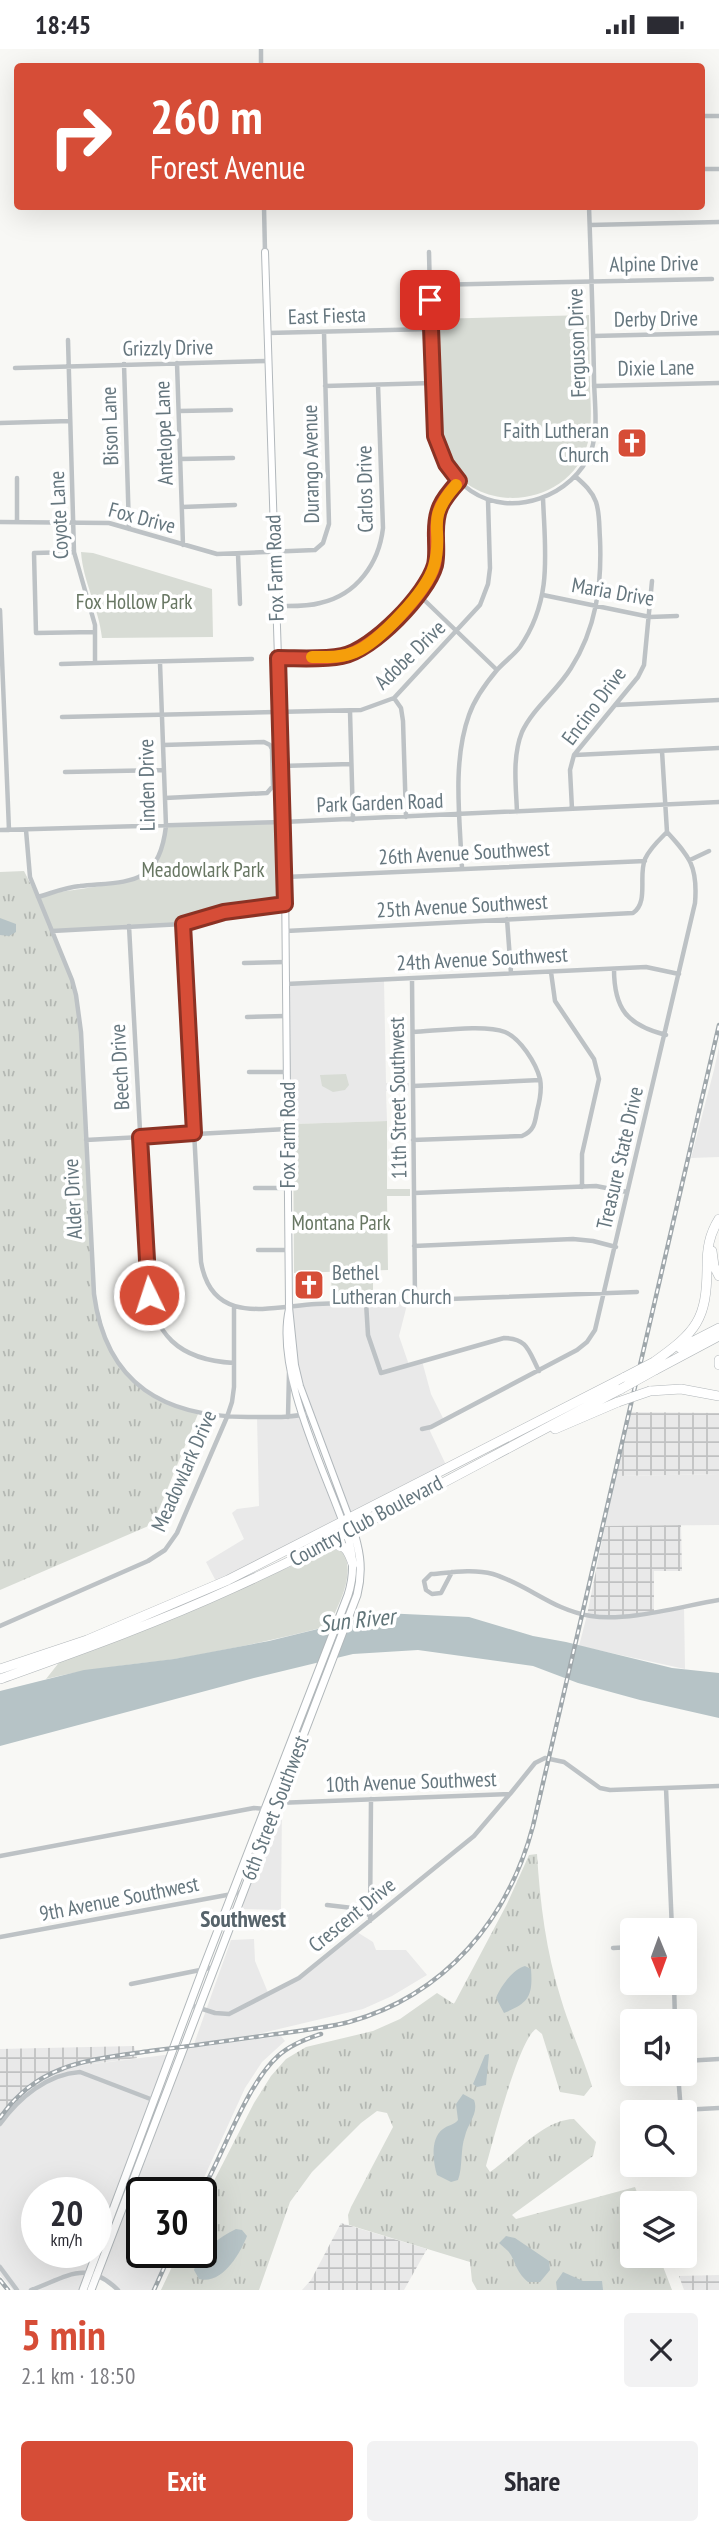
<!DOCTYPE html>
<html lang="en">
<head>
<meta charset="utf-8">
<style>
	body { margin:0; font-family:"PT Sans Narrow",sans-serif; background:#f2f2f3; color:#2b2b33; height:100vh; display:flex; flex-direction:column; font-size:26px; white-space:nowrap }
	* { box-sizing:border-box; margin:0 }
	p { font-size:23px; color:#7c7c81 }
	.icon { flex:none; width:38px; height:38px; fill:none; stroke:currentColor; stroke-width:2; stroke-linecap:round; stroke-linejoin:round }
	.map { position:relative; height:2241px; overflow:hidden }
	.panel { display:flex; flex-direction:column; background:#fff; flex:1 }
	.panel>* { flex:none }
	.guide { position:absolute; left:14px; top:14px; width:691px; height:147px; border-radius:7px; box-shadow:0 7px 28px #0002; background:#d64d37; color:#fff; overflow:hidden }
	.needle { width:46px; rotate:179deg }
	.tools { position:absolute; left:620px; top:1869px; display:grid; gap:14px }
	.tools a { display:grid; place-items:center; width:77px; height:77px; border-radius:7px; background:#fff; box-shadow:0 7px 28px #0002; font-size:35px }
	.speed { position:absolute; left:21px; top:2128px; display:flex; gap:14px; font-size:35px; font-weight:700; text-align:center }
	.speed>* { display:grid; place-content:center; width:91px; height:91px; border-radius:50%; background:#fff; box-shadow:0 7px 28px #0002; line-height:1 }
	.speed small { font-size:18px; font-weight:400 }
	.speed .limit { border:4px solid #111; border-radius:10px; background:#fff; color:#111 }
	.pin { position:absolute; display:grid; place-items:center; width:60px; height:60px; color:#fff; margin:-30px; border-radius:14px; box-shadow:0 4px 10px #0006 }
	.me { position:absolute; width:77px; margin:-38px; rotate:356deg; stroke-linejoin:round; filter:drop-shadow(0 0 5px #0008) }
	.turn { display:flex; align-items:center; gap:24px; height:147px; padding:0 21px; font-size:32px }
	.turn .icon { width:91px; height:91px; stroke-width:2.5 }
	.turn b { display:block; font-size:49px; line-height:60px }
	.round { display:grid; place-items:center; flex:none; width:74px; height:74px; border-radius:7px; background:#f2f2f3 }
	.head { display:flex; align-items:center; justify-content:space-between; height:119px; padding:0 21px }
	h1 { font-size:42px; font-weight:600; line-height:52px; color:#d64d37 }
	.primary-button { display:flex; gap:14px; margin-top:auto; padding:14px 21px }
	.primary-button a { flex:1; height:80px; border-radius:7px; background:#d64d37; color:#fff; font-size:28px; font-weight:600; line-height:80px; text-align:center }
	.primary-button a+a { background:#f2f2f3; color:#2b2b33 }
	.status { display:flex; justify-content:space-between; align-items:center; height:49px; padding:0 35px; background:#fff; direction:ltr }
	.status svg { height:19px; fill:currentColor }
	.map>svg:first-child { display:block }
	.built { fill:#e9e9e9; fill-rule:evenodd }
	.industrial { fill:url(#industrial-grid) }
	.grass { fill:url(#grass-tufts) }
	.park { fill:#d8dcd5 }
	.water { fill:#b6c3c6 }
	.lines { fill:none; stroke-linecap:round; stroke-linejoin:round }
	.secondary-casing { stroke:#b2b8bc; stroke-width:8 }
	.primary-casing { stroke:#b1b7ba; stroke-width:9 }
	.highway-casing { stroke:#b1b6b9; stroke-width:10 }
	.street { stroke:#bdc2c5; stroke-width:4.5 }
	.secondary { stroke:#fff; stroke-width:6 }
	.primary { stroke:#fff; stroke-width:7 }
	.highway { stroke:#fff; stroke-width:9 }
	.rail-casing { stroke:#9fa7ab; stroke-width:4.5 }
	.rail { stroke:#fff; stroke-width:2; stroke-dasharray:5; stroke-linecap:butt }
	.highway-bridge-casing { stroke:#b1b6b9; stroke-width:10; stroke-linecap:butt }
	.highway-bridge { stroke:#fff; stroke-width:9 }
	.route-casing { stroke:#8b3224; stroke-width:18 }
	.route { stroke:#d64d37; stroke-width:12 }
	.slow { stroke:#f59e0b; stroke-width:12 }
	.labels { text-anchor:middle; stroke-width:7; stroke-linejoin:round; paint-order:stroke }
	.street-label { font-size:21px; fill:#65767e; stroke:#fff }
	.poi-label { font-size:21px; fill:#65767e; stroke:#fff; text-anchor:end }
	.park-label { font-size:21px; fill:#687763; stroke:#fff }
	.water-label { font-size:23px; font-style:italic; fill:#607478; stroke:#fff }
	.neighbourhood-label { font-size:23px; font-weight:bold; fill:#56636a; stroke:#fff }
</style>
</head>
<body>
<div class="status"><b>18:45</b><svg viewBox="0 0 49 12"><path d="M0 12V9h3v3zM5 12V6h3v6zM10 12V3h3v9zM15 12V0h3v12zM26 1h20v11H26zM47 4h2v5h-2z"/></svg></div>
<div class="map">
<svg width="719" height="2241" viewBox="0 0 719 2241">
	<defs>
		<pattern id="industrial-grid" width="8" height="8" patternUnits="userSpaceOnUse" patternTransform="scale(1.75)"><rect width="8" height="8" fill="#e9e9e9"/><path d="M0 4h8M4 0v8" fill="none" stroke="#c0c1c2"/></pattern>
		<pattern id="grass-tufts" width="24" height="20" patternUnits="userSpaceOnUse" patternTransform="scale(1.75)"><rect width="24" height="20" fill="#d8dcd5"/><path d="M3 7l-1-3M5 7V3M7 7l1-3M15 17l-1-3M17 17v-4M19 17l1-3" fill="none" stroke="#b3b7b2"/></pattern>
	</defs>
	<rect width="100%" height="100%" fill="#f8f8f5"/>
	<path class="built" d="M 384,931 L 386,1034 L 409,1034 L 409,1041 L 386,1042 L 387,1072 L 293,1075 L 286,935 Z
		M 719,998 L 719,1108 L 691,1109 L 714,1021 Z
		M 408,1252 L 399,1287 L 409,1316 L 422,1312 L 431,1345 L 444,1371 L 431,1378 L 430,1382 L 446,1416 L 348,1466 L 300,1337 L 289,1258 Z
		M 303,1366 L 343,1474 L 218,1536 L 206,1513 L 244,1490 L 232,1464 L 237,1460 L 259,1457 L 257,1368 Z
		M 719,1425 L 719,1476 L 605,1477 L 616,1427 Z
		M 684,1557 L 685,1620 L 579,1597 L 587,1566 L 612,1569 Z
		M 277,1754 L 282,1754 L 281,1861 L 243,1860 L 244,1843 Z
		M 357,1883 L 373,1893 L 376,1901 L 406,1901 L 427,1926 L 392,1947 L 363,1960 L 258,1985 L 194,1995 L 231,1891 L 254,1890 L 255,1912 L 269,1946 L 299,1929 Z
		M 281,1987 L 285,1992 L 262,2013 L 245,2039 L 197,2144 L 142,2144 L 142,2203 L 169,2203 L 152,2241 L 118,2241 L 97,2225 L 183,2000 Z
		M 172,2005 L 83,2241 L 13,2241 L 0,2226 L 0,2071 L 29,2042 L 52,2025 L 78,2017 ZM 37,2144 L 96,2144 L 96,2203 L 37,2203 Z"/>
	<path class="industrial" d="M 631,1363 L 719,1364 L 719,1425 L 616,1427 Z
		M 681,1476 L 682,1522 L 654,1522 L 654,1562 L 630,1566 L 587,1566 L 605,1477 Z
		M 134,1997 L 137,2009 L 78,2017 L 52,2026 L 29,2042 L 0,2071 L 0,2000 Z
		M 341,2174 L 427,2200 L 404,2241 L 302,2241 L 311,2231 Z
		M 719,2226 L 719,2241 L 684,2241 L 679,2227 Z"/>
	<path class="grass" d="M 24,822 C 47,867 68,914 79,962 L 94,1245 L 109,1299 L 134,1332 L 149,1344 L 198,1365 L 153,1475 L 0,1541 L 0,823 Z
		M 537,1805 C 540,1854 546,1902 561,1950 C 570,1980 583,2008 592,2037 L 584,2047 L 560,2043 L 542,1985 L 536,1980 C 519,1990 493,2092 486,2117 L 490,2123 C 515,2106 542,2071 574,2070 L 596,2093 L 593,2107 L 512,2166 L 516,2170 L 635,2138 L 641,2154 L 632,2154 L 632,2207 L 659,2207 L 672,2241 L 477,2241 L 472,2232 L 470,2213 L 349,2176 L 348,2166 L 351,2158 L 393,2078 L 387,2064 L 377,2062 L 361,2074 L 312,2123 L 290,2153 L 259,2241 L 161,2241 L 179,2203 L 201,2203 L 201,2157 L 254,2054 L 271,2027 L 286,2010 L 306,1998 L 373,1982 L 400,1970 L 437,1944 L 454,1955 L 507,1855 L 529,1806 Z"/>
	<path class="park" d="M 589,266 C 589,291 590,315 590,340 C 591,357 592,376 588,393 C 573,455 485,469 450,417 C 430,385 436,308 435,270 Z
		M 81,503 L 93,504 L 212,540 L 213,588 L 102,589 C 99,559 83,533 81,503 Z
		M 283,773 L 285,855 L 224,863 L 194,873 L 52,882 L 38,848 C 70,837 142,841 159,809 C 163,800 164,787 166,777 Z
		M 346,1025 L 349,1036 L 345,1041 L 333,1043 L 322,1037 L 320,1026 Z
		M 387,1072 L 387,1140 L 410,1140 L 410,1147 L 387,1147 L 388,1221 L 294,1224 L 293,1075 Z
		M 373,1224 L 373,1247 L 332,1248 L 331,1226 Z
		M 328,1497 L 340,1497 C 358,1522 340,1552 329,1577 C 278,1590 227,1601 175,1610 C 132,1616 89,1619 46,1630 L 61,1611 L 236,1541 L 306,1511 Z"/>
	<path class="water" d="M 0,869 L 16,875 L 16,883 L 9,887 L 0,886 Z
		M 383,1564 L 469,1568 L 533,1587 L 566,1593 L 672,1619 L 719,1624 L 719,1669 L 640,1651 L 578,1634 L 533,1617 L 418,1601 L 353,1605 L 254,1629 L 0,1697 L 0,1642 L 84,1621 L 174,1610 L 269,1592 Z
		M 525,1917 L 531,1920 C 533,1947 529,1954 504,1964 L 496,1949 C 500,1938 513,1920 525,1917 Z
		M 489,2005 L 486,2036 L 477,2038 L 473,2035 L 485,2006 Z
		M 463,2045 L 474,2051 C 479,2064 468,2074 465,2087 C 460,2101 463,2117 458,2131 L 451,2133 L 437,2126 C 433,2113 430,2089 443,2080 C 448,2076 454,2076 458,2071 L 456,2055 Z
		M 236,2180 L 242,2181 L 247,2187 C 240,2205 222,2236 199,2230 L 194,2221 C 200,2202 218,2189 236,2180 Z
		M 506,2187 L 515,2189 L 549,2212 L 550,2221 L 540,2233 L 528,2233 C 514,2221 516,2211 508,2202 C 505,2199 502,2197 499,2194 Z
		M 563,2223 L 583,2232 L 602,2232 L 603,2241 L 557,2241 L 556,2233 Z"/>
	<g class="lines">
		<g class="secondary-casing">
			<path id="secondary" d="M 265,203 L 285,828 L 289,1258 L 295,1316 L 300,1337 L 350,1471
				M 289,1260 C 275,1321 322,1416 343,1474"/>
		</g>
		<g class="primary-casing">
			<path id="primary" d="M 83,2241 L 203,1920 L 348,1546 C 356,1521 353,1499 343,1474
				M 91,2241 L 357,1546 C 364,1518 359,1498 350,1471"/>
		</g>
		<g class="highway-casing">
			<path id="highway" d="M 712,1202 L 714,1217 L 719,1227
				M 680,1299 L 719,1279
				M 719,1311 L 719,1316
				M 654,1313 C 696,1283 707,1271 707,1218 C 707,1200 709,1186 719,1170
				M 655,1321 L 719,1287
				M 650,1342 L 681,1340 L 719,1347
				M 555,1380 L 618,1353
				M 329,1496 C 345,1494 348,1501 353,1515
				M 0,1620 L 87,1591 L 228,1531 L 625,1328
				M 0,1630 C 78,1602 157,1574 233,1539 C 365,1479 492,1406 621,1340"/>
		</g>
		<path class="street" d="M 261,0 L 261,18
			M 702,67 L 719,67
			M 702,120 L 719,120
			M 264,158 L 265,203
			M 590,176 L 719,173
			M 429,203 L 433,375 C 437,402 448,426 471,442 C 512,470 574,447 591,402 C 599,380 594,351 594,328 C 593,271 591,214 589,158
			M 430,236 L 712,230
			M 268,284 L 431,280
			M 593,287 L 719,284
			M 68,291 L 74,503 L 95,576 L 95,614 L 252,610
			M 177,314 L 183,496
			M 124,315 L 129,480
			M 15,319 L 267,312
			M 325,337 L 433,334
			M 594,337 L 719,334
			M 179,362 L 231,361
			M 0,374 L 70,372
			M 180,410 L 233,409
			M 17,429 L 17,473
			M 182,458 L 235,456
			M 0,473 L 109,474 L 217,505 L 315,501 L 323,494 L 329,475 L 324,283
			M 74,503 L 34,504 L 36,584 L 95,583
			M 238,505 L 240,555
			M 419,546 L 497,621
			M 543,546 L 650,568 L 677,567
			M 276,557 C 291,557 306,558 320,554 C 357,546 379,514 383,479 L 378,336
			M 0,561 L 9,781
			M 278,609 C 299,608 322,611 342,607 C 373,602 427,545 435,516 C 437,507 436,498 436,489 C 435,461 441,452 459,432
			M 61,615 L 95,614
			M 394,649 L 401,659 L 403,672 L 406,768
			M 615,656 L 719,651
			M 350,662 L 353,771
			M 62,668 L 361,661 L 394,649 L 480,556 L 488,535 L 490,519 L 488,451
			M 163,696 L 264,693 L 270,696 L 272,700 L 273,737 L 267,744 L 165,749
			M 575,706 L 719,699
			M 281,717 L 351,715
			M 65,723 L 164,721
			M 572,760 L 570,721 L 574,706 L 638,628 L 644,616 L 652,532
			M 517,763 C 516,737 512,708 522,683 C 533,659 557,642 571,619 C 596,580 602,536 600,490 C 599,478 600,465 596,453 C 592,442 584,435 576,428
			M 0,781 L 283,773 L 719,753
			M 26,781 L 30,828 L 72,931 L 76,946 L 81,983 L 94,1245 C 106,1336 165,1369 252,1368 C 271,1368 291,1369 310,1364
			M 690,811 L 709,802
			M 462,820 C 460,771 452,713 469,666 C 475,649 486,634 497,621 C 504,613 514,606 520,598 C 553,550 545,503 543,449
			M 285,828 L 645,812
			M 38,848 C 52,844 66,838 80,837 C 129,832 159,838 166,777 L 160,614
			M 507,870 L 511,924
			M 183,875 L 201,1213 C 212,1277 269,1258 316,1255 L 637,1243
			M 129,877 L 148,1231 C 152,1286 179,1311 234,1314
			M 52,882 L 183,875 L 224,863 L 285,855
			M 286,882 L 633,864 C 649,853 638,827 645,810 C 650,799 659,791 667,783
			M 244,914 L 285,913
			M 614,920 C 614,960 627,976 666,986
			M 551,923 L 555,952 L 594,1010 L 599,1030 L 582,1105 L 582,1138
			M 412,930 L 415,1251
			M 286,935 L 646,918 L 679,925
			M 247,968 L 286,967
			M 413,983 C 436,982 485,975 505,983 C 520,989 536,1014 540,1030 C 542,1040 540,1051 537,1062 C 535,1074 534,1082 522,1087 L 413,1091
			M 249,1023 L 287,1023
			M 413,1037 L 540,1031
			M 86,1091 L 287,1080
			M 255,1139 L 288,1139
			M 414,1144 L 596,1137 L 627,1143
			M 414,1197 L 573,1190 L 593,1192 L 616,1198
			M 258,1201 L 289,1201
			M 366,1253 L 368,1286 L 381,1324 L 504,1289 C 528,1289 529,1303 539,1322
			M 288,1368 L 289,1324
			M 422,1380 L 431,1378 L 577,1301 L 587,1293 L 595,1281 L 695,854 C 698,818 690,808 667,783 L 662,702
			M 452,1523 L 441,1544 L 432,1545 L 426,1541 L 424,1532 L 431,1525 L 434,1525 C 454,1523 474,1520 493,1525 C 529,1536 552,1561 591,1567 C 627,1573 682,1557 719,1551
			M 0,1577 L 148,1512 L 165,1501 L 177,1484 L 227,1368 L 232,1353 L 234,1338 L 234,1258
			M 666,1739 L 672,1881
			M 0,1807 L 254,1759 L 266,1760 L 277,1754 L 510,1745 L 535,1714 L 545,1709 L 564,1713 L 600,1739 L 610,1741 L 719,1737
			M 327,1856 L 361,1860 L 370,1867
			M 370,1872 L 371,1750
			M 0,1888 L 243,1843
			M 613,1899 L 632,1898
			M 674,1934 L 675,1972
			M 131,1935 L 215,1918
			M 190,1956 L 215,1964 L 229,1965 L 299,1929 L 474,1787 L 509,1746
			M 684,2012 L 719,2010
			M 678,2025 L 681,2063
			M 681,2061 L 719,2059
			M 0,2075 C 19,2049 47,2025 80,2023 L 153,2051
			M 683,2116 L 683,2123
			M 0,2218 L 17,2241
			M 31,2241 C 67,2228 86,2210 118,2241"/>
		<use href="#secondary" class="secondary"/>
		<use href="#primary" class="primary"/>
		<use href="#highway" class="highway"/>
		<g class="rail-casing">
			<path id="rail" d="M 0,2069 C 38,2014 89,2011 150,2002 C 192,1997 234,1991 276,1985 C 300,1982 325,1979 349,1973 C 445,1946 508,1871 533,1777 L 719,976
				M 201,2144 C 224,2104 246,2036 278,2007 C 290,1996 305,1990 321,1985
				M 0,2231 L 8,2241
				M 154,2241 L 171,2203"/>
		</g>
		<use href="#rail" class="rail"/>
		<g class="highway-bridge-casing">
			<path id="highway-bridge" d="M 625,1328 L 654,1313
				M 621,1340 L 655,1321
				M 618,1353 L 650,1342"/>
		</g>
		<use href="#highway-bridge" class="highway-bridge"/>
	</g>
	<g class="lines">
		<g class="route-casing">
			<path id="route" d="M 149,1246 L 140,1088 L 194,1084 L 183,875 L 224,863 L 285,855 L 278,609 C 299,609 322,611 342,607 C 373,601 427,545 435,516 C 437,507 436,498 436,489 C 435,461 441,452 459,432 L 446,415 L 435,387 L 430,251"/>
		</g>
		<use href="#route" class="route"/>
		<path class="slow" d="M 312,608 C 327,608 341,609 355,603 C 379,593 427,542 434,517 C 445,480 423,473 456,436"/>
	</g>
	<defs>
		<g id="church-square" transform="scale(1.575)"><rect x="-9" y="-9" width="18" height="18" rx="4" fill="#d64d37" stroke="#fff"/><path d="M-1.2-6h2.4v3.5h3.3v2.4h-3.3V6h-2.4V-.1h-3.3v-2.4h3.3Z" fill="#fff"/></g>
	</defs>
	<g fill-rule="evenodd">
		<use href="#church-square" x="632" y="394"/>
		<use href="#church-square" x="309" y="1236"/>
	</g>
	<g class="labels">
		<g class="street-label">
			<text transform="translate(654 215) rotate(-1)" y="7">Alpine Drive</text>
			<text transform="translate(327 267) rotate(-2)" y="7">East Fiesta</text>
			<text transform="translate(656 270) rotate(-1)" y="7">Derby Drive</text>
			<text transform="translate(577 294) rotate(-92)" y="7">Ferguson Drive</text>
			<text transform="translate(168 299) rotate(-1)" y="7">Grizzly Drive</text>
			<text transform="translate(656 319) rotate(-1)" y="7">Dixie Lane</text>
			<text transform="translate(110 377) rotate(-92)" y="7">Bison Lane</text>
			<text transform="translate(164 384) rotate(-92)" y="7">Antelope Lane</text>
			<text transform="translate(311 415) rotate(-91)" y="7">Durango Avenue</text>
			<text transform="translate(365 440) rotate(-91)" y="7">Carlos Drive</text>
			<text transform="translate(59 466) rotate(-93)" y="7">Coyote Lane</text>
			<text transform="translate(142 469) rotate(15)" y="7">Fox Drive</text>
			<text transform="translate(275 519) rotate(-92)" y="7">Fox Farm Road</text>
			<text transform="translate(613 543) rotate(10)" y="7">Maria Drive</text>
			<text transform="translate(410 606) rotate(-44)" y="7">Adobe Drive</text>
			<text transform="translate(594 657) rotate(-53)" y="7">Encino Drive</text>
			<text transform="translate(147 736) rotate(-91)" y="7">Linden Drive</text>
			<text transform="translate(380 754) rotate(-2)" y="7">Park Garden Road</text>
			<text transform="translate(464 804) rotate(-3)" y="7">26th Avenue Southwest</text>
			<text transform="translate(462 857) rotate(-3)" y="7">25th Avenue Southwest</text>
			<text transform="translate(482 910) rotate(-3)" y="7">24th Avenue Southwest</text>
			<text transform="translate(120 1018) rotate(-93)" y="7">Beech Drive</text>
			<text transform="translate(398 1049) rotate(-91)" y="7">11th Street Southwest</text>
			<text transform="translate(288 1086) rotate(-90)" y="7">Fox Farm Road</text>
			<text transform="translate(620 1109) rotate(-77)" y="7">Treasure State Drive</text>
			<text transform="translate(73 1150) rotate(-93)" y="7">Alder Drive</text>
			<text transform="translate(184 1422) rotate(-66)" y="7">Meadowlark Drive</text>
			<text transform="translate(366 1472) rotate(-28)" y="7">Country Club Boulevard</text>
			<text transform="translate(411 1733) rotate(-2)" y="7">10th Avenue Southwest</text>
			<text transform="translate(275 1759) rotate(-69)" y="7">6th Street Southwest</text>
			<text transform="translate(119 1850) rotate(-11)" y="7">9th Avenue Southwest</text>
			<text transform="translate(352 1866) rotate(-39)" y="7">Crescent Drive</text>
		</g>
		<g class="poi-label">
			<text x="609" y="389">Faith Lutheran<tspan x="609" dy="24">Church</tspan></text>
			<text x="332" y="1231" text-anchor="start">Bethel<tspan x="332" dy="24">Lutheran Church</tspan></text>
		</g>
		<g class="park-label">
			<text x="134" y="560">Fox Hollow Park</text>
			<text x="203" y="828">Meadowlark Park</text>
			<text x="341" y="1181">Montana Park</text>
		</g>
		<g class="water-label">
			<text transform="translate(357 1571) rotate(-6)" y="8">Sun River</text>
		</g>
		<g class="neighbourhood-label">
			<text x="243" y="1878">Southwest</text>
		</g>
	</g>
</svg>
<div class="tools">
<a><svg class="needle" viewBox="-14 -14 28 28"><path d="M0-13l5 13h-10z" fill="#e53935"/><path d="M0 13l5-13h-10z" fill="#7c7c81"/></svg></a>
<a><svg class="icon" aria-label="sound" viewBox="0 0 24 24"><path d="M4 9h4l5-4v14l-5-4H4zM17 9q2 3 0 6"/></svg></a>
<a><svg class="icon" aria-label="search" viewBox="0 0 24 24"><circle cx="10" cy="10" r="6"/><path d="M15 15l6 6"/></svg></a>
<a><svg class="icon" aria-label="layers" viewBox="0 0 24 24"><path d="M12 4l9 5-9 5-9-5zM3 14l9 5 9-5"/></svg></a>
</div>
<div class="speed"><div>20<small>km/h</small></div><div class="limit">30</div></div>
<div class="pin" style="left:430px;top:251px;background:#d93025"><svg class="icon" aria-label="arrive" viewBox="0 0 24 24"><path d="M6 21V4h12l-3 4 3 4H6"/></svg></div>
<svg class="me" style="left:149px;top:1246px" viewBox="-20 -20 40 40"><circle r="17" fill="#d64d37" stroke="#fff" stroke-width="3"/><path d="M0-11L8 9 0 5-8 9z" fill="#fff"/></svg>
<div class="guide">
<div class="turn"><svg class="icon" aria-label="right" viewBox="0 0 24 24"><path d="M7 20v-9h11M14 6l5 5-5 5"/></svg><div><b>260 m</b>Forest Avenue</div></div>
</div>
</div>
<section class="panel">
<div class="head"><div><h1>5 min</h1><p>2.1 km · 18:50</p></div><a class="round"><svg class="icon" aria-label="close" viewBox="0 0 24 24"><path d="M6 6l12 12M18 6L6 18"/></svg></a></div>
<div class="primary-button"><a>Exit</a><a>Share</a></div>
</section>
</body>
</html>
